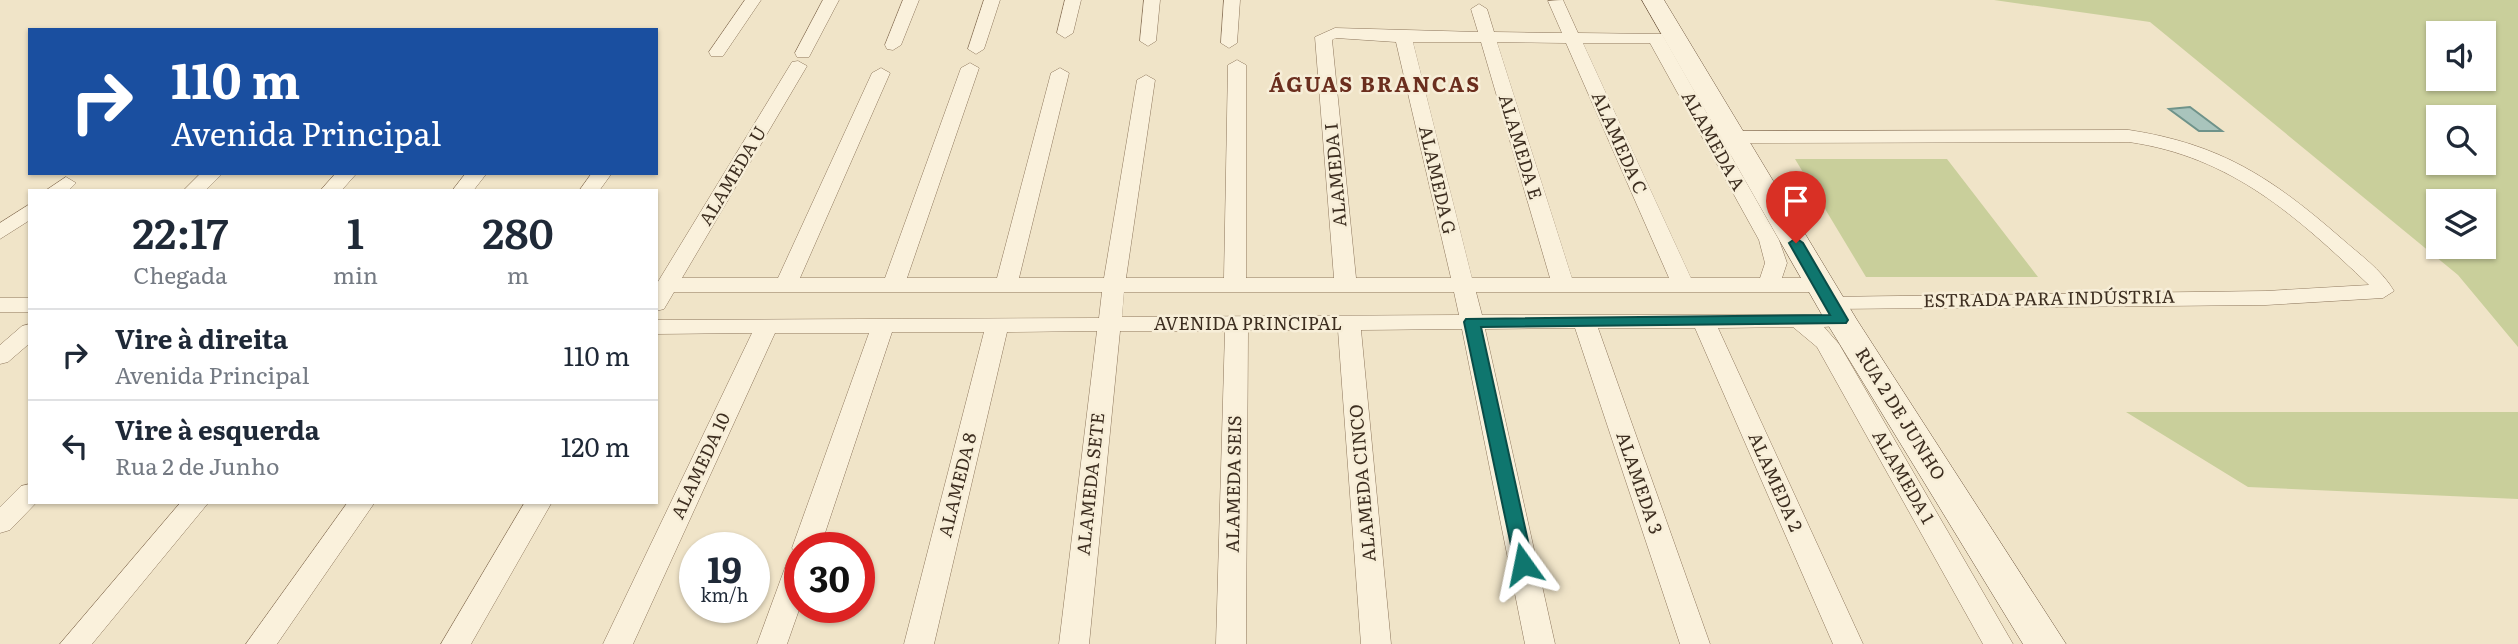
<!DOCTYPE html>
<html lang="pt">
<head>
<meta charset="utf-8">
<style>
	body { margin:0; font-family:Literata,serif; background:#f2f2f3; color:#1f2937; height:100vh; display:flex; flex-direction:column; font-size:26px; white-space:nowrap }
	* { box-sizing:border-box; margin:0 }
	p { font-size:23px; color:#747a83 }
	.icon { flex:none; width:38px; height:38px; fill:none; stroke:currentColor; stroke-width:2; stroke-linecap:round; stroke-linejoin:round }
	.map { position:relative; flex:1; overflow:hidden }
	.drawer { position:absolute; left:28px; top:189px; width:630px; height:315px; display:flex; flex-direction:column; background:#fff; border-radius:0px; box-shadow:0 2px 5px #0004 }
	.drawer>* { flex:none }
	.top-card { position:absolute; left:28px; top:28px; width:630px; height:147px; border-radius:0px; box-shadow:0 2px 5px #0004; background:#1a4fa0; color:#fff; overflow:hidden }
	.controls { position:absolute; left:2426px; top:21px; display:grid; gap:14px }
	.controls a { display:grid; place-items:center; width:70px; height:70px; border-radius:0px; background:#fff; box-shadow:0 2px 5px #0004; font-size:35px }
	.speed { position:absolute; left:679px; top:532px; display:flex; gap:14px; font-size:35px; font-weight:700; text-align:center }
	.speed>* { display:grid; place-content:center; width:91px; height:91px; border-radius:50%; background:#fff; box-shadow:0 2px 5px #0004; line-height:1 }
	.speed small { font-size:18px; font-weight:400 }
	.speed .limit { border:10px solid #d22; background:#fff; color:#111 }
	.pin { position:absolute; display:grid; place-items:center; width:60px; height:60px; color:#fff; margin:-72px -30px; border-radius:50% 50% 50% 0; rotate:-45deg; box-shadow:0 0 7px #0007 }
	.pin .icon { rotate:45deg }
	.me { position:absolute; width:77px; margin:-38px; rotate:348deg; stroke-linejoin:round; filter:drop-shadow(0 0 5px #0008) }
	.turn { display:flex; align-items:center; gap:24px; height:147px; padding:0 28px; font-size:32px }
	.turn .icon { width:91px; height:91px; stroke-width:2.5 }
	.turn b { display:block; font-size:49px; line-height:60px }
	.eta { display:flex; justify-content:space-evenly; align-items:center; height:119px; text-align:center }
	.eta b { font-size:42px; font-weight:600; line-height:49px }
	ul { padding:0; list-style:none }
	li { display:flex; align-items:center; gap:21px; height:91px; padding:0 28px; border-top:2px solid #e0e1e3 }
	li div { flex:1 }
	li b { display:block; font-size:26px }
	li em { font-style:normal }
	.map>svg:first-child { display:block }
	.green { fill:#c9cf9b; fill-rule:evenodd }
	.water { fill:#a9c4bc; stroke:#6f938a; stroke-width:2 }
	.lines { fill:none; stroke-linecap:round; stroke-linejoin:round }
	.street-casing { stroke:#8d765c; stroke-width:1 }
	.secondary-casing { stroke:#6f573f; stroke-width:1 }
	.street { fill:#faf1dc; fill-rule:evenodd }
	.secondary { fill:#faf1dc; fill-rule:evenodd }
	.route { fill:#0f766e; stroke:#0a4d48; stroke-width:2 }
	.labels { text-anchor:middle; stroke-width:5; stroke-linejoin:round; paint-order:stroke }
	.street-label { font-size:18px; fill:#3d2e20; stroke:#f7eed8 }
	.far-district-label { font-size:21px; font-weight:bold; letter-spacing:2px; fill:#6b2e1e; stroke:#f7eed8 }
</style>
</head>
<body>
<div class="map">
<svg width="2518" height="644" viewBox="0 0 2518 644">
	<rect width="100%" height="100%" fill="#f0e4c8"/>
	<path class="green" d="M 1994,0 L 2518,0 L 2518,347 L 2458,275 L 2150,22 ZM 2438,33 L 2483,33 L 2483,79 L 2438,79 ZM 2438,117 L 2483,117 L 2483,163 L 2438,163 ZM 2438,201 L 2483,201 L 2483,247 L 2438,247 Z
		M 1795,159 L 1947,159 L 2038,277 L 1866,277 Z
		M 2126,412 L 2518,412 L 2518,499 L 2248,487 Z"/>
	<path class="water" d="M 2190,107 L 2222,131 L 2199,131 L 2169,109 Z"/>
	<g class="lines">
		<g class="street-casing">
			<path id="street" d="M 745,0 L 761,0 L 723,56 L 711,56 L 709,52 Z
				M 823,0 L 839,0 L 809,57 L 797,57 L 795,53 Z
				M 903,0 L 919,0 L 901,45 L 893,50 L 887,49 L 885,45 Z
				M 984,0 L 1000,0 L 984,49 L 976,54 L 968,49 Z
				M 1065,0 L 1081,0 L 1073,33 L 1065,38 L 1057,33 Z
				M 1144,0 L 1160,0 L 1156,41 L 1148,46 L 1140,41 Z
				M 1224,0 L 1240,0 L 1237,43 L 1229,48 L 1221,43 Z
				M 1563,0 L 1578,33 L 1662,34 L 1779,240 L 1787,263 L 1782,278 L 1821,278 L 1832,285 L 1821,292 L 1476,292 L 1482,315 L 1849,315 L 1852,320 L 1849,325 L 1824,327 L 1839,344 L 2013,644 L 1983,644 L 1817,347 L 1793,327 L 1718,328 L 1863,644 L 1833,644 L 1695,328 L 1598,328 L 1710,644 L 1680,644 L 1575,328 L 1485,329 L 1555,644 L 1525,644 L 1462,329 L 1361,330 L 1391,644 L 1361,644 L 1338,330 L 1248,330 L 1246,644 L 1216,644 L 1225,331 L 1120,331 L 1089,644 L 1059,644 L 1097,331 L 1007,332 L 934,644 L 904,644 L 984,332 L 892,332 L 820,548 L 800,548 L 800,607 L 787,644 L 757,644 L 786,565 L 790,558 L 797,555 L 792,548 L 869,333 L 775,333 L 633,644 L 603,644 L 752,333 L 656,334 L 656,320 L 1099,318 L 1102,292 L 674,292 L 664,309 L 656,311 L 656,285 L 792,62 L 798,61 L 807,66 L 682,278 L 778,278 L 872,73 L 881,68 L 890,73 L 800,278 L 885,278 L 961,68 L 970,63 L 979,68 L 907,278 L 997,278 L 1051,73 L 1060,68 L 1069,73 L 1019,278 L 1104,278 L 1137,80 L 1146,75 L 1155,80 L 1126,278 L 1224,278 L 1228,65 L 1237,60 L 1246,65 L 1246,278 L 1334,278 L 1315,37 L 1335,28 L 1478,32 L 1471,9 L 1479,4 L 1487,9 L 1494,32 L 1562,33 L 1548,1 ZM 1336,38 L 1396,42 L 1451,278 L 1356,278 L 1332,40 ZM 1413,42 L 1481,42 L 1550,278 L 1472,278 ZM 1497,42 L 1566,43 L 1669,278 L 1572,278 ZM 1583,43 L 1650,43 L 1759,240 L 1765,263 L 1760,278 L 1691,278 ZM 1124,292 L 1454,292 L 1459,315 L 1122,317 Z
				M 2129,130 C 2221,144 2272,178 2341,238 C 2360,255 2381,269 2394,291 L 2383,298 L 2266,305 L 1831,309 L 1820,302 L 1823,297 L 2266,291 L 2369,285 C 2296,216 2232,157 2129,142 L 1734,143 L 1725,137 L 1734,131 Z
				M 201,173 L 223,173 L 205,191 L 183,191 Z
				M 336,173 L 357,173 L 341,191 L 320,191 Z
				M 466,173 L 487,173 L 473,191 L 452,191 Z
				M 592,173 L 612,173 L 599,191 L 579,191 Z
				M 66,177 L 76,183 L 68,191 L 45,191 Z
				M 30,204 L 30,220 L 0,239 L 0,223 Z
				M 0,298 L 30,298 L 30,312 L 0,312 Z
				M 30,324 L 30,343 L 8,362 L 0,364 L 0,345 L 22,326 Z
				M 30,484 L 30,502 L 37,502 L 10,530 L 0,533 L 0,507 L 21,486 Z
				M 181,502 L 209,502 L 92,644 L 60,644 Z
				M 348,502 L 375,502 L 277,644 L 246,644 Z
				M 525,502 L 552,502 L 471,644 L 441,644 Z"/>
		</g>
		<g class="secondary-casing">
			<path id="secondary" d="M 1642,0 L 1664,0 L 1857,320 L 2066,644 L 2023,644 L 1825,320 Z"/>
		</g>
		<use href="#street" class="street"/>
		<use href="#secondary" class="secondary"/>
	</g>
	<path class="route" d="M 1796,238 L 1803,243 L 1848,320 L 1846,323 L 1481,327 L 1533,564 L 1530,569 L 1516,569 L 1464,322 L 1466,319 L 1830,315 L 1789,243 Z"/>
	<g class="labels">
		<g class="street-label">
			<text transform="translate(1713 141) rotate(61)" y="6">ALAMEDA A</text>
			<text transform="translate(1619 143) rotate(66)" y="6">ALAMEDA C</text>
			<text transform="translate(1520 147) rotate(73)" y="6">ALAMEDA E</text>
			<text transform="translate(1336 175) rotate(-95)" y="6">ALAMEDA I</text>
			<text transform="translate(733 176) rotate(-59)" y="6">ALAMEDA U</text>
			<text transform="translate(1437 180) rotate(77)" y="6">ALAMEDA G</text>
			<text transform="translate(2049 299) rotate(-1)" y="6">ESTRADA PARA INDÚSTRIA</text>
			<text x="1248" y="330">AVENIDA PRINCIPAL</text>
			<text transform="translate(1900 414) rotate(58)" y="6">RUA 2 DE JUNHO</text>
			<text transform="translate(701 466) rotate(-65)" y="6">ALAMEDA 10</text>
			<text transform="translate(1903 477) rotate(60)" y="6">ALAMEDA 1</text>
			<text transform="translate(1775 482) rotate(66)" y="6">ALAMEDA 2</text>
			<text transform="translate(1363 483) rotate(-95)" y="6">ALAMEDA CINCO</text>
			<text transform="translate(1639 483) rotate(71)" y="6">ALAMEDA 3</text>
			<text transform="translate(1091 484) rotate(-84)" y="6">ALAMEDA SETE</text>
			<text transform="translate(1234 484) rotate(-89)" y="6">ALAMEDA SEIS</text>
			<text transform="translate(958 485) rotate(-76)" y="6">ALAMEDA 8</text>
		</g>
		<g class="far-district-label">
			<text x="1375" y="92">ÁGUAS BRANCAS</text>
		</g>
	</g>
</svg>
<div class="controls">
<a><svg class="icon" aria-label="sound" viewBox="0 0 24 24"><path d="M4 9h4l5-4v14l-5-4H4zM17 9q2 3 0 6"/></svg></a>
<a><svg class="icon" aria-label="search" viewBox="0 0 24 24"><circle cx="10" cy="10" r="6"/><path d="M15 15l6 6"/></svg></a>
<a><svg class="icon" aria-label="layers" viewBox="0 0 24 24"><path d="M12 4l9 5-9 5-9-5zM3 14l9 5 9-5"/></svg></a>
</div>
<div class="speed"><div>19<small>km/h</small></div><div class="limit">30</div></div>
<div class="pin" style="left:1796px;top:243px;background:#d93025"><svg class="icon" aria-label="arrive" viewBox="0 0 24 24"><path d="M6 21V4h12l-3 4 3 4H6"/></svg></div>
<svg class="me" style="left:1523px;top:564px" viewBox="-20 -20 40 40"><path d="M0-17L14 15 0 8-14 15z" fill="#0f766e" stroke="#fff" stroke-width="4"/></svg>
<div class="top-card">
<div class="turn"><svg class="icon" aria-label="right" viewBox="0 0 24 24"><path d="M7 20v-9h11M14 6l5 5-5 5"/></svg><div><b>110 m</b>Avenida Principal</div></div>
</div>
<section class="drawer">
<div class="eta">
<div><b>22:17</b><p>Chegada</p></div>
<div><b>1</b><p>min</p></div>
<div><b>280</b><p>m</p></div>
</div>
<ul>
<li><svg class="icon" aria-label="right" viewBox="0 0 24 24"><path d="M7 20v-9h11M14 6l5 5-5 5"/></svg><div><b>Vire à direita</b><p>Avenida Principal</p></div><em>110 m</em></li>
<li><svg class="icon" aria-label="left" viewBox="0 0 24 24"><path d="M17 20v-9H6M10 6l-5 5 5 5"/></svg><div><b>Vire à esquerda</b><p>Rua 2 de Junho</p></div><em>120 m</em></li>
</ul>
</section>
</div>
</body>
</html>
